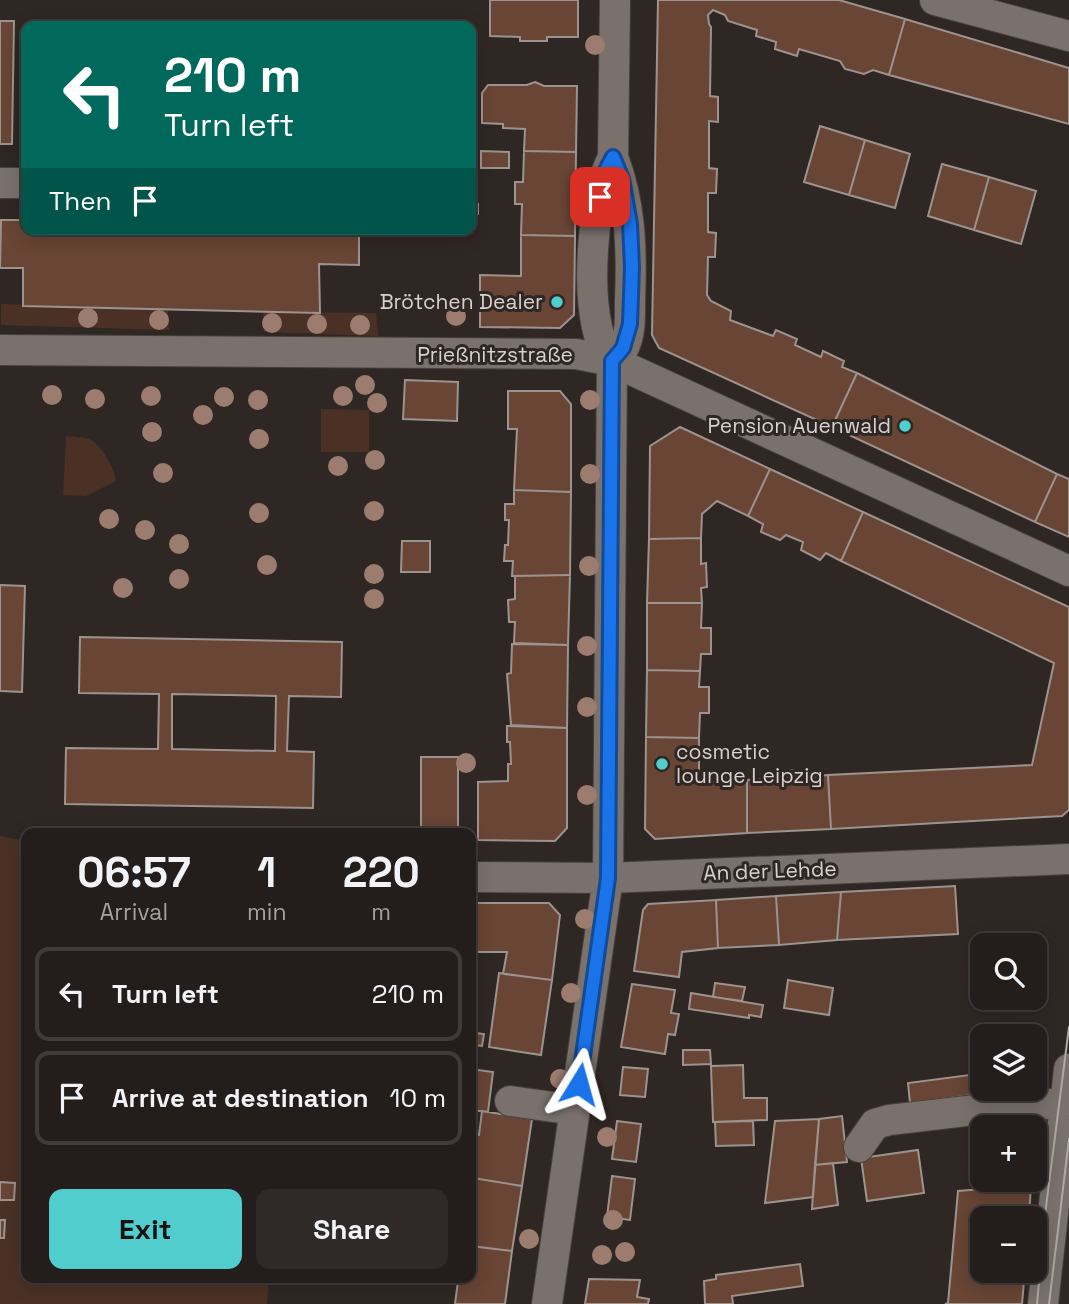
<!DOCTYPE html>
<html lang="en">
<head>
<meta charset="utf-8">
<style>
	body { margin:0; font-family:"Space Grotesk",sans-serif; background:#2f2a28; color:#f1f3f6; height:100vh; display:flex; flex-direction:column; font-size:26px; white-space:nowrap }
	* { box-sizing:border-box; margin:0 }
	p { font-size:23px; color:#a3a2a3 }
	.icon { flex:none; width:38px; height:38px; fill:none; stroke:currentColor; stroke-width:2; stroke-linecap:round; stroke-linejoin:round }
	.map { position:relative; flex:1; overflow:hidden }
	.side { position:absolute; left:21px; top:828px; width:455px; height:455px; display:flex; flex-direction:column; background:#231d1b; border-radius:14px; box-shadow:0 4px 18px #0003,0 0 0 2px #403b3a }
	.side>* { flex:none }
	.banner { position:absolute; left:21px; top:21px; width:455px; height:214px; border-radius:14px; box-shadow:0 4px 18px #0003,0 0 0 2px #403b3a; background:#00695c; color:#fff; overflow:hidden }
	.fabs { position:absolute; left:970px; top:933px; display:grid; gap:14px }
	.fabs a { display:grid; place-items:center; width:77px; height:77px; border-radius:14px; background:#231d1b; box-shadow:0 4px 18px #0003,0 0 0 2px #403b3a; font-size:35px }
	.pin { position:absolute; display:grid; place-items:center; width:60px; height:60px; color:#fff; margin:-30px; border-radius:14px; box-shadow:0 4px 10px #0006 }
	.me { position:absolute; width:77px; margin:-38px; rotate:8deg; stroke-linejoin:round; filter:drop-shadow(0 0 5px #0008) }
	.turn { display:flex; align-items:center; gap:24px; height:147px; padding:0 28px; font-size:32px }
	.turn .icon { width:91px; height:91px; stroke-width:2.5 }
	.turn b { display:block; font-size:49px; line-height:60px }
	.then { display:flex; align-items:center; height:66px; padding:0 28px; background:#0003; gap:14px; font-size:26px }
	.eta { display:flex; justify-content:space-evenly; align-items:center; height:119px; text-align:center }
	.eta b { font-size:42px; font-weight:700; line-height:49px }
	.button { display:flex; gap:14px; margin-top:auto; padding:14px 28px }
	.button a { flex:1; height:80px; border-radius:14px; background:#52cdcd; color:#111; font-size:28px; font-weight:700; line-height:80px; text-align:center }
	.button a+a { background:#2f2a28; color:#f1f3f6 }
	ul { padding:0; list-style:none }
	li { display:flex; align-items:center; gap:21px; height:94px; margin:0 14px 10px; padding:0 14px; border:4px solid #403b3a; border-radius:14px }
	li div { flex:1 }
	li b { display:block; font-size:26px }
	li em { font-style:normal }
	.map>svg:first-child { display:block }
	.green { fill:#4b3125 }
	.building { fill:#684535; stroke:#9d938e; stroke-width:2; fill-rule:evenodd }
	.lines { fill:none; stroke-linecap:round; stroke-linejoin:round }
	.minor-casing { stroke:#49423f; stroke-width:32 }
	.minor { stroke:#7a716c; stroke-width:30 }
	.tram { stroke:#aea9a6; stroke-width:2 }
	.tree { fill:#9c7c6e }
	.route-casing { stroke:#114b97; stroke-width:18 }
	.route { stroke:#1a73e8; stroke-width:12 }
	.poi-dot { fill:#52cdcd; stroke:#2f2724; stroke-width:2.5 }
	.labels { text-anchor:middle; stroke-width:6; stroke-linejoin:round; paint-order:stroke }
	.poi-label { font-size:21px; fill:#d7d2cf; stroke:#2f2724; text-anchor:end }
	.street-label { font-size:21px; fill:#d7d2cf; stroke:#2f2724 }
</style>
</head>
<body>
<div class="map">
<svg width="1069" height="1304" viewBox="0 0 1069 1304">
	<rect width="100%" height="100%" fill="#2f2724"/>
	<path class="green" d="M 1,304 L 168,310 L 169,330 L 1,325 Z
		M 263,312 L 376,313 L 378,336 L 264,332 Z
		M 321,409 L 369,410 L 369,452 L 321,452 Z
		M 66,436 C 73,437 82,437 89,439 C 101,444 115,469 116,481 L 86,496 L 63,495 Z
		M 0,836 L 26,841 L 26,1278 L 269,1278 L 267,1304 L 0,1304 Z"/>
	<path class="building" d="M 490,0 L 578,0 L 578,37 L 547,37 L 547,41 L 520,41 L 520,37 L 490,36 Z
		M 658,0 L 839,0 L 905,19 L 889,75 L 873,70 L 864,74 L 845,69 L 840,61 L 799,49 L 797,56 L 775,49 L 776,42 L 756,36 L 757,30 L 728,21 L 725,15 L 713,10 L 708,15 L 709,24 L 711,27 L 710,96 L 718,97 L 718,122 L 709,121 L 709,168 L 717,169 L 716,193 L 708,193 L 708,232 L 716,233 L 715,257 L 708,257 L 707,295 L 711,301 L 731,311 L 730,320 L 773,336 L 776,330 L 797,339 L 795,345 L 821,357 L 823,351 L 844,361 L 842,367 L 857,373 L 832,427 L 659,348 L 652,335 Z
		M 905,19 L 1069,68 L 1069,124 L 889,75 Z
		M 0,21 L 14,21 L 12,144 L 0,144 Z
		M 535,82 L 544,86 L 577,86 L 576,152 L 524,151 L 525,129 L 503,128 L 503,124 L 482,123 L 482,93 L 488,85 L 527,85 Z
		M 820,126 L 865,140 L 849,195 L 804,182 Z
		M 865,140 L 910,154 L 895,208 L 849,195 Z
		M 481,151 L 509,152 L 509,168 L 481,168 Z
		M 524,151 L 576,152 L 575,236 L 521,235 L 522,204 L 515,204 L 515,182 L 523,182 Z
		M 942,164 L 989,177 L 974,230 L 928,216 Z
		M 989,177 L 1036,191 L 1021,244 L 974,230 Z
		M 471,204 L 478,204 L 478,214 L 471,214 Z
		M 1,220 L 26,220 L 26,229 L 359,229 L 359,265 L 319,264 L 320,313 L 23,306 L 23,268 L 0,268 Z
		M 521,235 L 575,236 L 574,315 L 560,328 L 480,327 L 480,275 L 521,276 Z
		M 857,373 L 1057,474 L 1035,522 L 832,427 Z
		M 405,380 L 458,382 L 457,421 L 403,419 Z
		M 508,391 L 560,391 L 571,404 L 571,492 L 514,490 L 517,429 L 508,429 Z
		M 680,427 L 770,469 L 748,516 L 717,501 L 702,514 L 701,538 L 649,539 L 650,446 Z
		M 770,469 L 863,512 L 841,561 L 826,553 L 820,560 L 801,550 L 803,542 L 786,535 L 780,540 L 761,532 L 763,524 L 748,516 Z
		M 1057,474 L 1069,479 L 1069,537 L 1035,522 Z
		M 514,490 L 571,492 L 570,575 L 512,576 L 513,561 L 504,561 L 505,545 L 508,545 L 509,520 L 505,520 L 505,504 L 514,504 Z
		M 863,512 L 1069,607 L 1069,810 L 1062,816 L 831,829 L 828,775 L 1032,765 L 1054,663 L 841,561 Z
		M 701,538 L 701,564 L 706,563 L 707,587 L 701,588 L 702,603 L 647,603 L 649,539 Z
		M 402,541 L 430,541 L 430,572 L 401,572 Z
		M 570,575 L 568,645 L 514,643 L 515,622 L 509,622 L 508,600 L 515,599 L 515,576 Z
		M 0,585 L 25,586 L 22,692 L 0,691 Z
		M 647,603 L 702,603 L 701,628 L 711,628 L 711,654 L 701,654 L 700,671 L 647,670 Z
		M 80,637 L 342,642 L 341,697 L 289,696 L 287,751 L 314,752 L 313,808 L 65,804 L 66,748 L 158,749 L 159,694 L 79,693 ZM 172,694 L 276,696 L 275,751 L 172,749 Z
		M 512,644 L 568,645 L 567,728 L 511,725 L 507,674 L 511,673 Z
		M 647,670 L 700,671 L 699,687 L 709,687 L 709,713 L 700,713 L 699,738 L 646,737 Z
		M 507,726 L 567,728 L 567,828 L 555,841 L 478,840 L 478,782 L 508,781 L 508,764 L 511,764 L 510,742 L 507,742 Z
		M 646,737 L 699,738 L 699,783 L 715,782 L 719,775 L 736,774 L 740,781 L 747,780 L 747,833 L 655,839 L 645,829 Z
		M 421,757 L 458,757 L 458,833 L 421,833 Z
		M 798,770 L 798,777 L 828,775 L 831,829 L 747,833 L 747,780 L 772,778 L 772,772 Z
		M 955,886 L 958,934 L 837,940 L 841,892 Z
		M 841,892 L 837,940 L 779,945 L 776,896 Z
		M 776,896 L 779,945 L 718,948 L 716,900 Z
		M 716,900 L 718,948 L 682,952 L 679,977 L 634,971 L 643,910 L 648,904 Z
		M 471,903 L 549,903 L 560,915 L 552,980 L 503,974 L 507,952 L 471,952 Z
		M 499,973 L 552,980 L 541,1055 L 489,1047 Z
		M 788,980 L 833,988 L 829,1015 L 784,1008 Z
		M 715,983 L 745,987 L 742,1001 L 713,997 Z
		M 632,984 L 675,990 L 671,1013 L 679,1014 L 675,1035 L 668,1034 L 665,1054 L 621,1047 Z
		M 691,993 L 763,1005 L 761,1017 L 749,1015 L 749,1018 L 689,1009 Z
		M 476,1033 L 484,1034 L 482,1046 L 474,1045 Z
		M 683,1050 L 710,1050 L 711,1064 L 683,1065 Z
		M 743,1065 L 744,1098 L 767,1098 L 767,1120 L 713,1122 L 711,1066 Z
		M 623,1067 L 648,1069 L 645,1097 L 620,1095 Z
		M 471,1069 L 493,1072 L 488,1112 L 471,1110 Z
		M 977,1074 L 980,1094 L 910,1103 L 908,1083 Z
		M 482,1111 L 532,1119 L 522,1186 L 473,1178 L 475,1158 L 471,1158 L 471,1133 L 479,1135 Z
		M 842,1116 L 847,1162 L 815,1165 L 819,1119 Z
		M 819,1119 L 813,1197 L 765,1203 L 775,1121 Z
		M 1034,1119 L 1033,1127 L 986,1127 Z
		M 617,1121 L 641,1124 L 636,1162 L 612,1159 Z
		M 753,1121 L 754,1145 L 716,1146 L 715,1122 Z
		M 982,1128 L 982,1180 L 1031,1180 L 1031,1185 L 977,1189 L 970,1130 Z
		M 918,1150 L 924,1193 L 867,1201 L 861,1158 Z
		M 833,1163 L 838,1205 L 812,1209 L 815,1165 Z
		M 612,1176 L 635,1179 L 630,1220 L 607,1217 Z
		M 473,1178 L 522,1186 L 512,1251 L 471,1246 Z
		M 0,1182 L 15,1183 L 14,1200 L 0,1200 Z
		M 1031,1185 L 1029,1218 L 982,1218 L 982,1270 L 1025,1270 L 1022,1304 L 945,1304 L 948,1303 L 958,1191 Z
		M 0,1220 L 5,1220 L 4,1238 L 0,1238 Z
		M 471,1246 L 512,1251 L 505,1304 L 455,1304 L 458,1281 L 448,1280 L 448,1278 L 471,1278 Z
		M 800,1264 L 803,1286 L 732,1296 L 733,1304 L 705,1304 L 704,1281 L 716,1279 L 716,1275 Z
		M 589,1279 L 640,1280 L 637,1297 L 649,1299 L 648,1304 L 585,1304 Z"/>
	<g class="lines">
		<g class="minor-casing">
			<path id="minor" d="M 935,0 L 1069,36
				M 0,183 L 26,183
				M 0,350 L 576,354 L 612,361 L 1069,571
				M 612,361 C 615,357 621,353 623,349 C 631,335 630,316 630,301 C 632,250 631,204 613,157 L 615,0
				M 471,877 L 608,878 L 1069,859
				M 510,1101 L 575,1110
				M 859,1147 L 875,1124 L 889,1120 L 1035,1103 L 1064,1105
				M 547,1304 L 608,878 L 612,361 C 605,350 599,340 597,327 C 587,282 593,197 613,157
				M 1043,1304 L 1069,1069"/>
		</g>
		<use href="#minor" class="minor"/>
		<path class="tram" d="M 1037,1304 L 1046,1207 L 1069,1027
			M 1049,1304 L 1069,1139"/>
	</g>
	<g class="tree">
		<circle cx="595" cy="45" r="10"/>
		<circle cx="456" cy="316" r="10"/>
		<circle cx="88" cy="318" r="10"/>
		<circle cx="159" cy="320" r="10"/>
		<circle cx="272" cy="323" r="10"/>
		<circle cx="317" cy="324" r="10"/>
		<circle cx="360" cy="325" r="10"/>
		<circle cx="365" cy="385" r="10"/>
		<circle cx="52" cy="395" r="10"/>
		<circle cx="151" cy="396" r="10"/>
		<circle cx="343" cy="396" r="10"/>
		<circle cx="224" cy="397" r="10"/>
		<circle cx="95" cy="399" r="10"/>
		<circle cx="258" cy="400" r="10"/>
		<circle cx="590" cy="400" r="10"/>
		<circle cx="377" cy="403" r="10"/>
		<circle cx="203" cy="415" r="10"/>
		<circle cx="152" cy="432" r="10"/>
		<circle cx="259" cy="439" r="10"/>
		<circle cx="375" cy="460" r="10"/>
		<circle cx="338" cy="466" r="10"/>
		<circle cx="163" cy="473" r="10"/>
		<circle cx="590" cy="474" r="10"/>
		<circle cx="374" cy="511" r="10"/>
		<circle cx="259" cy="513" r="10"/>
		<circle cx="109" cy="519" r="10"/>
		<circle cx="145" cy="530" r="10"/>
		<circle cx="179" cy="544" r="10"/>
		<circle cx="267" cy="565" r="10"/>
		<circle cx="589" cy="566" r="10"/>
		<circle cx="374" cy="574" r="10"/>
		<circle cx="179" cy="579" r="10"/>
		<circle cx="123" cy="588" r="10"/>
		<circle cx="374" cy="599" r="10"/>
		<circle cx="587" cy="646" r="10"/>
		<circle cx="587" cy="707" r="10"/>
		<circle cx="466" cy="763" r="10"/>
		<circle cx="587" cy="795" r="10"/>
		<circle cx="585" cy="919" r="10"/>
		<circle cx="571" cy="993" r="10"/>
		<circle cx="560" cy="1079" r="10"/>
		<circle cx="607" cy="1137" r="10"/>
		<circle cx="613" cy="1220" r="10"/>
		<circle cx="529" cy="1239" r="10"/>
		<circle cx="625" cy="1252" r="10"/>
		<circle cx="602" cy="1255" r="10"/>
	</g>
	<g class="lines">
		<g class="route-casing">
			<path id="route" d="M 579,1084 L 608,878 L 612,361 L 623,348 L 630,324 L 632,267 L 630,224 L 622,179 L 613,157 L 604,174 L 600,197"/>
		</g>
		<use href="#route" class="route"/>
	</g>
	<g class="poi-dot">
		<circle cx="557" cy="302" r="7"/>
		<circle cx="905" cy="426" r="7"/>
		<circle cx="662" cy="764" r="7"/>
	</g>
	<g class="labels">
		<g class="poi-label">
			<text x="543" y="309">Brötchen Dealer</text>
			<text x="891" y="433">Pension Auenwald</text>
			<text x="676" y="759" text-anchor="start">cosmetic<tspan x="676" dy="24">lounge Leipzig</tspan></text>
		</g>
		<g class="street-label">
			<text x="495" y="362">Prießnitzstraße</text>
			<text transform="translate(770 871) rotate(-2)" y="7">An der Lehde</text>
		</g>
	</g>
</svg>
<div class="fabs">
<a><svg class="icon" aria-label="search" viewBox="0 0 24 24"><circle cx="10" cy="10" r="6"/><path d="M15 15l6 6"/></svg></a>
<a><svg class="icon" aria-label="layers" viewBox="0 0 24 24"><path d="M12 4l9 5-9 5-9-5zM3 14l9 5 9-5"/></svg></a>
<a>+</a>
<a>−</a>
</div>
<div class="pin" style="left:600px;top:197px;background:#d93025"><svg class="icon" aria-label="arrive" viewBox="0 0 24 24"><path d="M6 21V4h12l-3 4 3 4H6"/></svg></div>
<svg class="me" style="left:579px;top:1084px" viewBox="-20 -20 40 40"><path d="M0-17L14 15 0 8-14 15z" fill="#1a73e8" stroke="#fff" stroke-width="4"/></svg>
<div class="banner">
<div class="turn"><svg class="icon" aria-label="left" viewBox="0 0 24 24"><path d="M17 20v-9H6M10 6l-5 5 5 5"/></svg><div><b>210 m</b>Turn left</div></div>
<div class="then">Then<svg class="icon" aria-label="arrive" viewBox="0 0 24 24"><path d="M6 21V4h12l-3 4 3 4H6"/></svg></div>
</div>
<section class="side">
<div class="eta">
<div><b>06:57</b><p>Arrival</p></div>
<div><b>1</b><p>min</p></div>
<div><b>220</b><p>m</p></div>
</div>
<ul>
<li><svg class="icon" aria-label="left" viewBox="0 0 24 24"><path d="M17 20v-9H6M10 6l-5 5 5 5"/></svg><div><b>Turn left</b></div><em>210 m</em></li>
<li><svg class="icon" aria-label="arrive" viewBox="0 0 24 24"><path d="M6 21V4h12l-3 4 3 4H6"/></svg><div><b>Arrive at destination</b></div><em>10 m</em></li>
</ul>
<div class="button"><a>Exit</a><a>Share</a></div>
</section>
</div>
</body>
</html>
